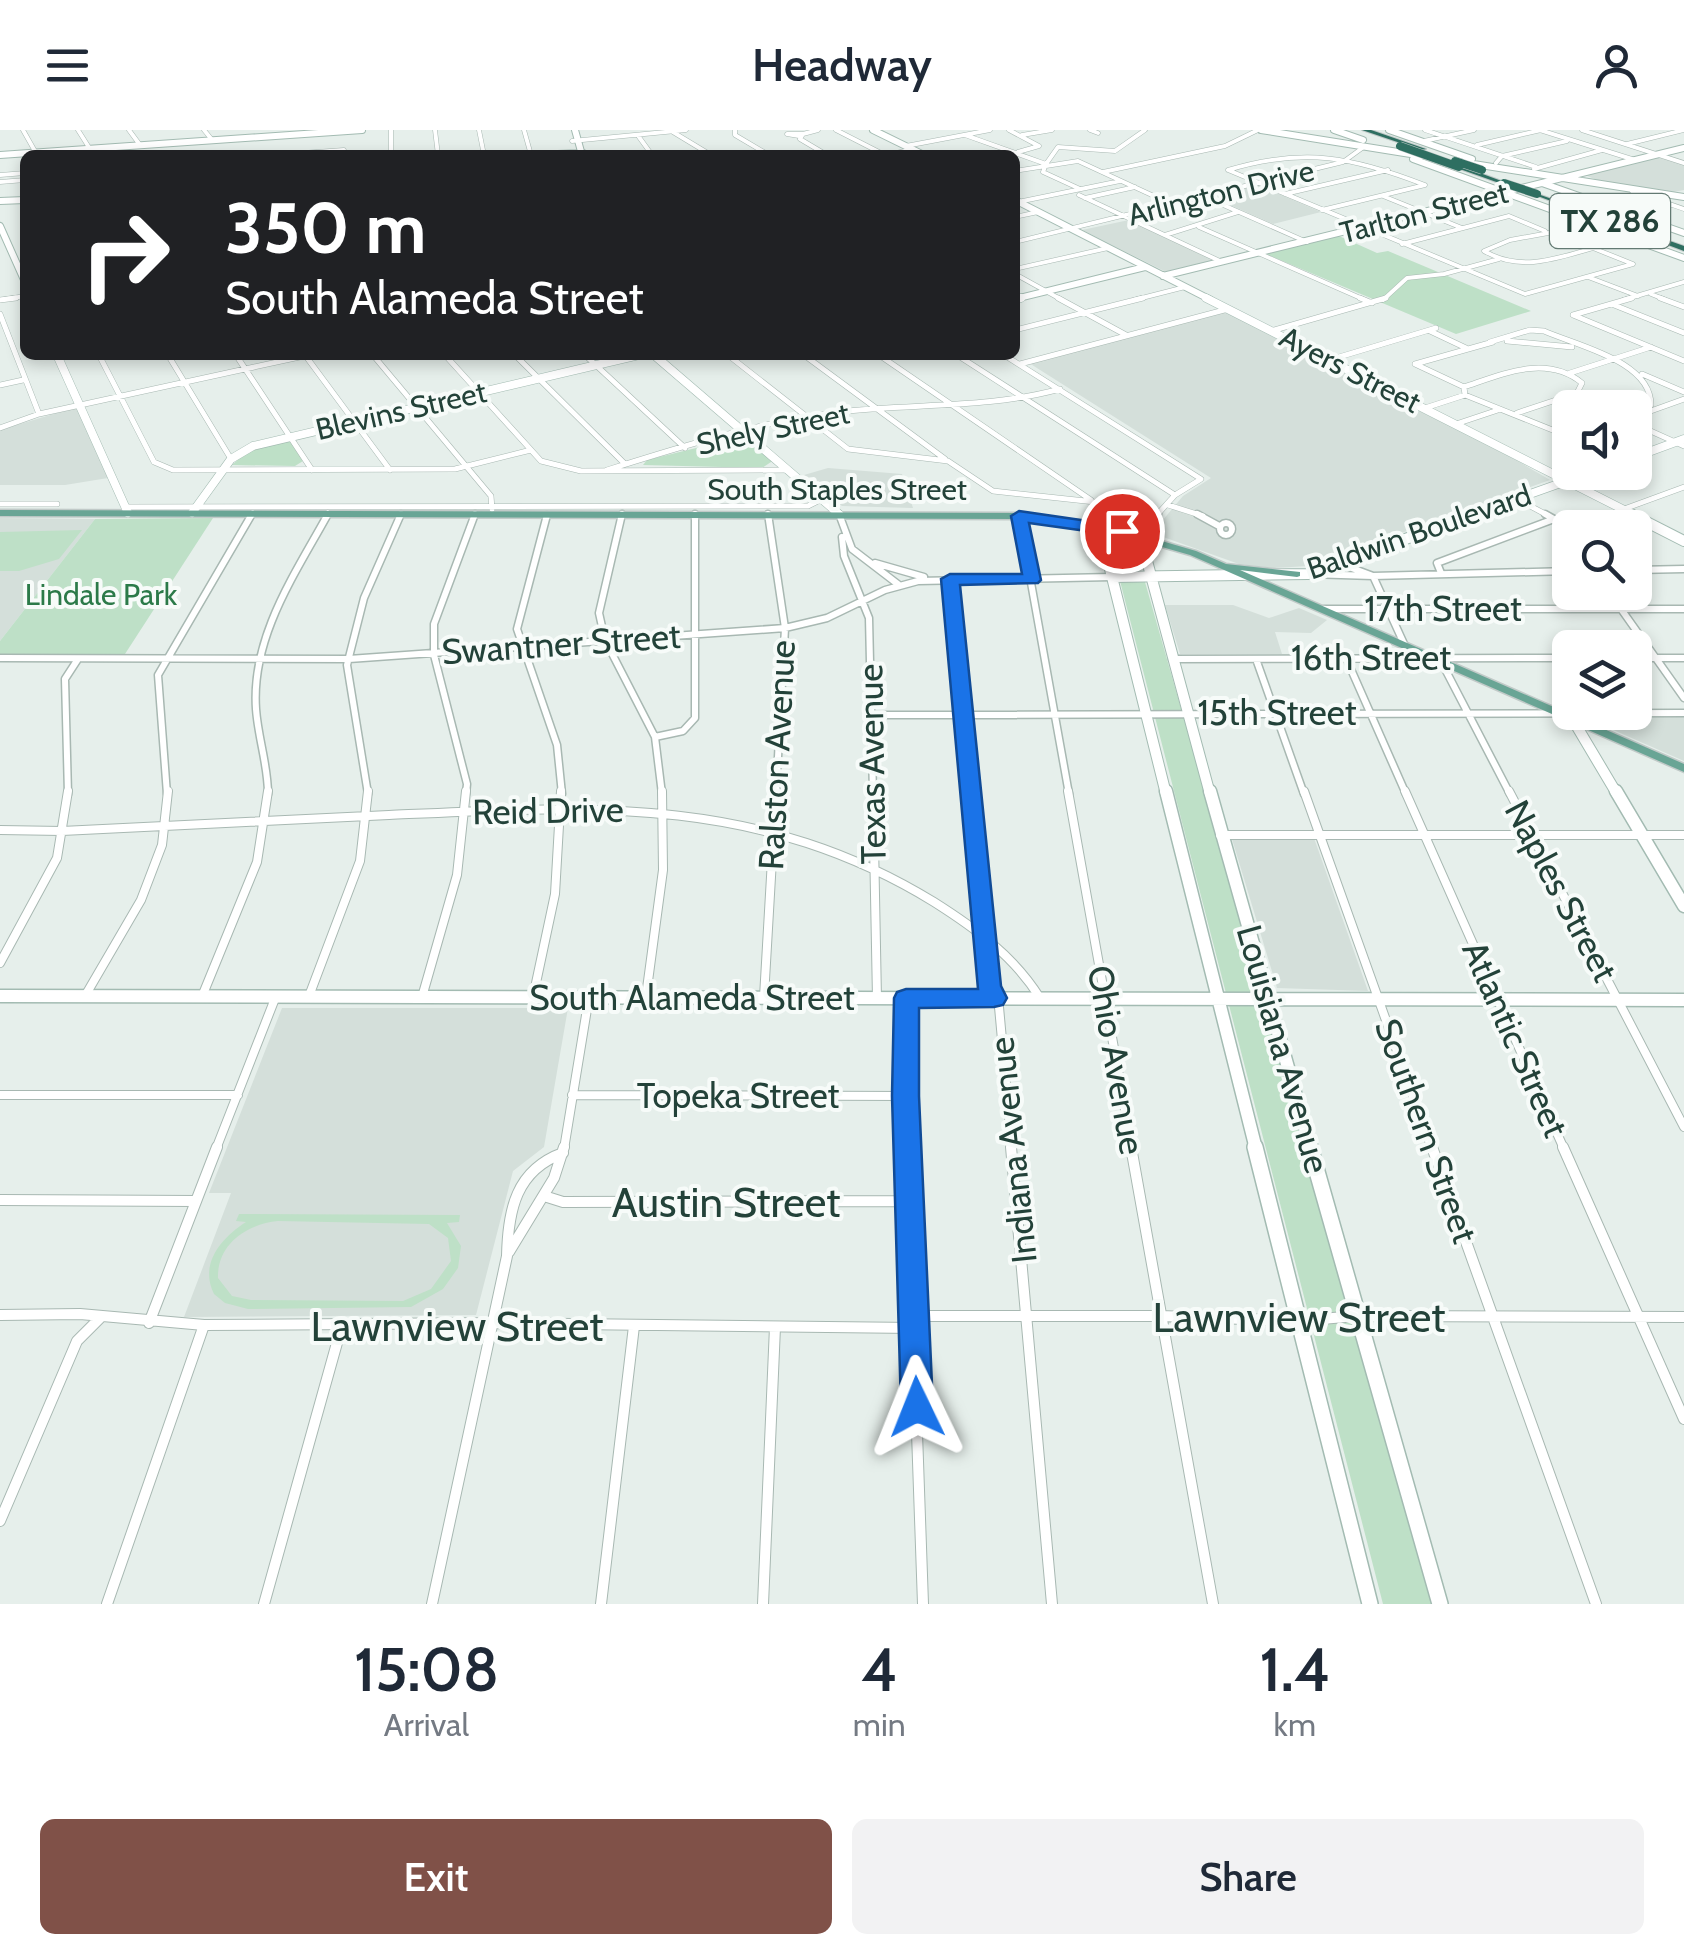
<!DOCTYPE html>
<html lang="en">
<head>
<meta charset="utf-8">
<style>
	body { margin:0; font-family:Cabin,sans-serif; background:#f2f2f3; color:#1f2937; height:100vh; display:flex; flex-direction:column; font-size:38px; white-space:nowrap }
	* { box-sizing:border-box; margin:0 }
	p { font-size:32px; color:#747a83 }
	.icon { flex:none; width:55px; height:55px; fill:none; stroke:currentColor; stroke-width:2; stroke-linecap:round; stroke-linejoin:round }
	.map { position:relative; height:1474px; overflow:hidden }
	.sheet { display:flex; flex-direction:column; background:#fff; flex:1 }
	.sheet>* { flex:none }
	.hud { position:absolute; left:20px; top:20px; width:1000px; height:210px; border-radius:15px; box-shadow:0 5px 15px #0003; background:#202124; color:#fff; overflow:hidden }
	.fabs { position:absolute; left:1552px; top:260px; display:grid; gap:20px }
	.fabs a { display:grid; place-items:center; width:100px; height:100px; border-radius:15px; background:#fff; box-shadow:0 5px 15px #0003; font-size:50px }
	.pin { position:absolute; display:grid; place-items:center; width:85px; height:85px; color:#fff; margin:-42px; border:5px solid #fff; border-radius:50%; box-shadow:0 2px 10px #0007 }
	.me { position:absolute; width:110px; margin:-55px; rotate:358deg; stroke-linejoin:round; filter:drop-shadow(0 0 8px #0008) }
	.turn { display:flex; align-items:center; gap:35px; height:210px; padding:0 40px; font-size:45px }
	.turn .icon { width:130px; height:130px; stroke-width:2.5 }
	.turn b { display:block; font-size:70px; line-height:85px }
	.eta { display:flex; justify-content:space-evenly; align-items:center; height:170px; text-align:center }
	.eta b { font-size:60px; font-weight:600; line-height:70px }
	.action { display:flex; gap:20px; margin-top:auto; padding:20px 40px }
	.action a { flex:1; height:115px; border-radius:15px; background:#805148; color:#fff; font-size:40px; font-weight:600; line-height:115px; text-align:center }
	.action a+a { background:#f2f2f3; color:#1f2937 }
	header { display:flex; justify-content:space-between; align-items:center; height:130px; padding:0 40px; background:#fff; font-size:45px; font-weight:600 }
	.map>svg:first-child { display:block }
	.built { fill:#d4dfda }
	.green { fill:#bee0c7; fill-rule:evenodd }
	.lines { fill:none; stroke-linecap:round; stroke-linejoin:round }
	.street-far4-casing { stroke:#a8b8b2; stroke-width:5 }
	.street-far3-casing { stroke:#a8b8b2; stroke-width:6 }
	.street-far2-casing { stroke:#a8b8b2; stroke-width:9 }
	.street-far1-casing { stroke:#a8b8b2; stroke-width:10 }
	.street-casing { stroke:#a8b8b2; stroke-width:12 }
	.secondary-far4-casing { stroke:#a3bbb2; stroke-width:8 }
	.secondary-far3-casing { stroke:#a3bbb2; stroke-width:9 }
	.secondary-far2-casing { stroke:#a3bbb2; stroke-width:12 }
	.secondary-far1-casing { stroke:#a3bbb2; stroke-width:15 }
	.secondary-casing { stroke:#a3bbb2; stroke-width:18 }
	.primary-casing { stroke:#c1cac8; stroke-width:3 }
	.highway-casing { stroke:#c1cac8; stroke-width:2 }
	.street-far4 { stroke:#fff; stroke-width:4 }
	.street-far3 { stroke:#fff; stroke-width:5 }
	.street-far2 { stroke:#fff; stroke-width:6 }
	.street-far1 { stroke:#fff; stroke-width:8 }
	.street { stroke:#fff; stroke-width:10 }
	.secondary-far4 { stroke:#fff; stroke-width:6 }
	.secondary-far3 { stroke:#fff; stroke-width:8 }
	.secondary-far2 { stroke:#fff; stroke-width:10 }
	.secondary-far1 { stroke:#fff; stroke-width:12 }
	.secondary { stroke:#fff; stroke-width:15 }
	.primary { fill:#69a595; fill-rule:evenodd }
	.highway { fill:#2e6f61; fill-rule:evenodd }
	.highway-bridge-casing { stroke:#c1cac8; stroke-width:9; stroke-linecap:butt }
	.highway-bridge { stroke:#2e6f61; stroke-width:8 }
	.route { fill:#1a73e8; stroke:#114b97; stroke-width:2.5 }
	.labels { text-anchor:middle; stroke-width:8; stroke-linejoin:round; paint-order:stroke }
	.far-street-label { font-size:30px; fill:#234239; stroke:#f7fbf9 }
	.far-park-label { font-size:30px; fill:#2c7a49; stroke:#f7fbf9 }
	.shield { fill:#f7fbf9; stroke:#637a73; stroke-width:2.5 }
	.shield-label { font-size:32px; font-weight:bold; fill:#234239 }
	.street-label { font-size:35px; fill:#234239; stroke:#f7fbf9 }
	.near-street-label { font-size:42px; fill:#234239; stroke:#f7fbf9 }
</style>
</head>
<body>
<header><svg class="icon" aria-label="menu" viewBox="0 0 24 24"><path d="M4 6h16M4 12h16M4 18h16"/></svg>Headway<svg class="icon" aria-label="person" viewBox="0 0 24 24"><circle cx="12" cy="8" r="4"/><path d="M4 21q1-7 8-7t8 7"/></svg></header>
<div class="map">
<svg width="1684" height="1474" viewBox="0 0 1684 1474">
	<rect width="100%" height="100%" fill="#e6efeb"/>
	<path class="built" d="M 1659,27 L 1684,34 L 1684,60 L 1673,62 L 1597,50 L 1585,45 Z
		M 1255,54 L 1321,82 L 1273,94 L 1210,66 Z
		M 1129,90 L 1214,130 L 1166,142 L 1082,100 Z
		M 1225,182 L 1511,327 L 1550,350 L 1309,436 L 1274,438 L 1239,434 L 1152,403 L 1183,366 L 1211,348 L 1029,233 Z
		M 77,277 L 108,348 L 65,355 L 0,355 L 0,300 Z
		M 828,338 L 902,344 L 913,378 L 842,376 L 804,345 Z
		M 0,388 L 95,389 L 0,511 Z
		M 1165,475 L 1233,475 L 1269,488 L 1299,478 L 1327,490 L 1311,503 L 1275,502 L 1282,524 L 1180,524 Z
		M 1684,587 L 1684,631 L 1586,588 Z
		M 1314,708 L 1368,861 L 1277,858 L 1232,709 Z
		M 282,878 L 568,878 L 544,1017 L 513,1041 L 476,1185 L 184,1187 L 231,1063 L 209,1063 Z"/>
	<path class="green" d="M 1339,106 L 1377,123 L 1388,121 L 1531,181 L 1456,204 L 1266,124 Z
		M 741,307 L 774,330 L 762,338 L 643,335 L 647,330 Z
		M 290,310 L 303,331 L 295,336 L 232,335 L 249,320 Z
		M 213,388 L 125,524 L 0,524 L 0,511 L 95,389 Z
		M 82,400 L 59,429 L 19,441 L 0,441 L 0,402 Z
		M 1120,451 L 1145,452 L 1436,1474 L 1383,1474 Z
		M 239,1084 L 460,1085 L 459,1092 L 447,1093 L 461,1116 L 458,1138 L 443,1159 L 411,1177 L 248,1179 L 225,1173 L 214,1164 C 199,1134 221,1108 246,1092 L 236,1091 ZM 278,1091 L 429,1094 L 448,1108 L 451,1131 L 431,1159 L 403,1171 L 251,1170 L 232,1166 L 218,1148 C 217,1114 247,1094 278,1091 Z"/>
	<g class="lines">
		<g class="street-far4-casing">
			<path id="street-far4" d="M 23,0 L 36,23
				M 78,0 L 90,19
				M 129,0 L 140,15
				M 204,0 L 213,11
				M 391,0 L 391,25
				M 435,0 L 438,25
				M 479,0 L 484,25
				M 524,0 L 531,25
				M 735,0 L 735,5 L 769,25
				M 818,0 L 803,4 L 800,9 L 827,25
				M 836,0 L 885,25
				M 1009,0 L 1039,16
				M 1090,0 L 1098,3
				M 1425,0 L 1536,37
				M 1540,0 L 1635,30
				M 1582,0 L 1684,33
				M 673,2 L 711,25
				M 965,5 L 1046,34 L 1043,42 L 1080,59
				M 1022,5 L 1052,0
				M 799,6 L 787,4 L 803,4
				M 639,7 L 652,25
				M 572,11 L 686,0
				M 1424,11 L 1474,0
				M 1627,14 L 1684,0
				M 1477,15 L 1541,0
				M 906,16 L 990,0
				M 1018,22 L 1039,16
				M 274,25 L 344,20
				M 888,25 L 913,19
				M 1496,33 L 1502,26 L 1567,11
				M 1046,34 L 1058,17 L 1115,21 L 1145,0
				M 1534,39 L 1602,20
				M 1228,40 L 1525,164 L 1633,134
				M 1228,40 C 1304,17 1353,27 1425,55
				M 1015,41 L 1078,31 L 1169,73
				M 1103,42 L 1225,16 L 1258,0
				M 0,45 L 25,43
				M 0,52 L 25,50
				M 1632,61 L 1684,79
				M 1285,64 L 1388,40
				M 1079,65 L 1222,132
				M 1383,66 L 1462,98
				M 1205,67 L 1307,112
				M 1085,68 L 1135,57
				M 1018,72 L 1120,51
				M 1322,80 L 1425,55
				M 1633,85 L 1672,75
				M 1015,87 L 1038,82
				M 1592,95 L 1510,110 L 1484,121 C 1520,142 1555,129 1593,118 L 1596,110 L 1617,104
				M 1199,97 L 1365,170
				M 1165,105 L 1238,82
				M 1015,112 L 1343,32 L 1365,16
				M 1402,114 L 1509,86 L 1545,101
				M 1593,118 L 1633,134
				M 1015,139 L 1108,118
				M 1015,144 L 1062,170
				M 1588,147 L 1638,166
				M 1651,164 L 1666,170
				M 0,170 L 25,166
				M 1134,170 L 1185,157
				M 1383,170 L 1407,148 L 1444,144 L 1499,129
				M 1623,170 L 1684,152"/>
		</g>
		<g class="street-far3-casing">
			<path id="street-far3" d="M 1058,168 L 1126,205
				M 1360,168 L 1372,173
				M 1660,168 L 1684,177
				M 0,170 L 16,168
				M 1614,175 L 1684,203
				M 0,184 L 39,284
				M 1573,185 L 1684,231
				M 1573,185 L 1632,168
				M 1015,200 L 1143,168
				M 1271,201 L 1386,168
				M 1430,201 L 1466,218
				M 1507,211 L 1572,217
				M 1490,212 L 1530,200 L 1544,201 C 1578,216 1651,231 1651,275 L 1635,286
				M 99,225 L 154,332 L 173,340 L 455,339 L 531,320
				M 168,225 L 231,329
				M 236,225 L 312,340
				M 305,225 L 390,340
				M 373,225 L 491,366 L 492,379
				M 445,225 L 541,331 L 581,341 L 789,340
				M 515,225 L 625,334
				M 585,225 L 685,318
				M 728,225 L 848,319 L 948,331 L 993,361 L 1095,372 L 1149,386
				M 804,225 L 945,329
				M 879,225 L 1091,370
				M 957,225 L 1175,365
				M 1004,225 L 1201,349 L 1175,365 L 1156,386
				M 1329,230 L 1436,198
				M 1020,234 L 1228,179
				M 1415,234 L 1493,212
				M 1415,234 L 1464,257 L 1465,265 L 1570,307
				M 1570,243 L 1651,217
				M 1642,244 L 1684,262
				M 0,255 L 23,250
				M 1464,257 C 1503,244 1546,224 1582,253 L 1577,263 L 1517,283
				M 1425,278 L 1465,265
				M 1648,282 L 1684,269
				M 1456,294 L 1498,280
				M 1635,294 L 1684,316
				M 0,298 L 39,284 L 309,225
				M 607,340 C 683,316 760,292 838,282 C 913,273 987,279 1060,259
				M 1517,369 L 1549,386
				M 0,374 L 57,374
				M 1168,375 L 1203,386
				M 125,377 L 808,376 L 822,369
				M 1624,379 L 1684,357
				M 251,386 L 253,383
				M 326,386 L 328,383"/>
		</g>
		<g class="street-far2-casing">
			<path id="street-far2" d="M 622,384 L 599,483 L 605,510 L 655,607 L 662,664
				M 768,384 L 785,498 L 776,664
				M 839,384 L 852,419 L 899,455
				M 1140,384 L 1155,388
				M 1197,384 L 1219,396
				M 547,385 L 517,499 L 557,615 L 562,664
				M 1019,386 L 1069,664
				M 1554,389 L 1572,398
				M1220 399a6 6 0 1 1 12 0a6 6 0 1 1-12 0Z
				M 1140,405 L 1158,384
				M 842,407 L 844,426 L 869,488 L 873,664
				M 875,433 L 924,447
				M 1341,434 L 1373,446 L 1570,441
				M 1635,440 L 1684,439
				M 1441,443 L 1437,433 L 1554,389 L 1545,384
				M 1309,444 L 1373,446 L 1405,516
				M 950,449 L 970,664
				M 1609,462 L 1684,568
				M 1324,479 L 1684,479
				M 0,528 L 349,529 L 785,498 L 827,488 L 885,460 L 918,451 L 1112,447
				M 1346,528 L 1406,664
				M 1635,528 L 1684,528
				M 1172,529 L 1570,528
				M 1256,529 L 1304,664
				M 1435,529 L 1445,539 L 1510,664
				M 871,585 L 1684,583
				M 655,607 L 683,601 L 695,588 L 695,384
				M 68,664 L 65,549 L 78,529
				M 167,664 L 158,545 L 252,384
				M 268,664 C 268,635 258,608 256,579 C 251,507 295,444 328,384
				M 368,664 L 347,535 L 364,468 L 401,384
				M 466,664 L 467,654 L 434,525 L 434,494 L 475,384"/>
		</g>
		<g class="street-far1-casing">
			<path id="street-far1" d="M 873,661 L 877,869
				M 970,661 L 989,859 L 999,877 L 1012,1019
				M 1068,661 L 1132,1019
				M 1304,661 L 1432,1019
				M 1405,661 L 1564,1019
				M 1509,661 L 1684,997
				M 0,700 L 62,701 C 171,696 280,690 389,685 C 586,676 758,664 934,772 C 975,798 1014,826 1040,868
				M 1220,705 L 1684,705
				M 0,833 L 57,728 L 68,661
				M 203,864 L 257,732 L 268,661
				M 85,866 L 141,770 L 162,715 L 168,661
				M 309,866 L 360,731 L 368,661
				M 646,866 L 663,740 L 662,661
				M 422,867 L 457,745 L 466,661
				M 533,867 L 555,764 L 561,661
				M 764,867 L 776,661
				M 906,869 L 907,1019
				M 0,965 L 238,965
				M 572,965 L 905,966
				M 216,1019 L 276,866
				M 564,1019 L 589,867"/>
		</g>
		<g class="street-casing">
			<path id="street" d="M 907,1017 L 923,1474
				M 1011,1017 L 1052,1474
				M 1131,1017 L 1213,1474
				M 1432,1017 L 1596,1474
				M 1563,1017 L 1684,1289
				M 544,1066 L 563,1072 L 909,1071
				M 0,1070 L 196,1071
				M 509,1122 L 554,1048 L 564,1017
				M 0,1185 L 80,1184 L 204,1195 L 492,1193 L 914,1198
				M 914,1186 L 1161,1186 L 1297,1191 L 1357,1186 L 1684,1187
				M 149,1193 L 217,1017
				M 0,1391 L 77,1211 L 100,1188
				M 107,1474 L 204,1195
				M 264,1474 L 342,1195
				M 432,1474 L 507,1126 C 508,1080 516,1040 563,1023
				M 601,1474 L 634,1196
				M 763,1474 L 775,1197"/>
		</g>
		<g class="secondary-far4-casing">
			<path id="secondary-far4" d="M 575,0 L 582,25
				M 873,0 L 924,25
				M 1261,0 L 1423,26
				M 1334,0 L 1363,10
				M 1389,0 L 1472,29
				M 0,25 L 362,0
				M 532,25 L 583,23
				M 1413,29 L 1684,128
				M 1461,32 L 1684,67
				M 1542,53 L 1684,103
				M 1015,70 L 1211,170
				M 0,71 L 25,70
				M 0,96 L 25,152
				M 1163,146 L 1684,18
				M 1015,169 L 1145,137"/>
		</g>
		<g class="secondary-far3-casing">
			<path id="secondary-far3" d="M 1206,168 L 1636,386
				M 1015,169 L 1021,168
				M 57,225 L 128,383
				M 654,225 L 839,384
				M 1635,327 L 1684,309
				M 192,383 L 231,329 L 253,316 L 639,225
				M 1468,386 L 1592,342"/>
		</g>
		<g class="secondary-far2-casing">
			<path id="secondary-far2" d="M 1631,384 L 1684,411
				M 1100,396 L 1109,435
				M 1140,405 L 1109,435 L 1166,664
				M 1140,405 L 1210,664
				M 1112,447 L 1308,444 L 1475,384
				M 1570,585 L 1617,664"/>
		</g>
		<g class="secondary-far1-casing">
			<path id="secondary-far1" d="M 1166,661 L 1256,1019
				M 1210,661 L 1311,1019
				M 1616,661 L 1684,776
				M 0,866 L 1684,870"/>
		</g>
		<g class="secondary-casing">
			<path id="secondary" d="M 1255,1017 L 1370,1474
				M 1310,1017 L 1440,1474"/>
		</g>
		<g class="primary-casing">
			<path id="primary" d="M 0,380 L 1019,383 L 1100,393 L 1196,421 L 1226,434 L 1300,442 L 1300,446 L 1297,447 L 1240,440 L 1684,634 L 1684,642 L 1190,425 L 1099,399 L 1019,389 L 0,386 Z"/>
		</g>
		<g class="highway-casing">
			<path id="highway" d="M 1362,0 L 1371,0 L 1426,19 L 1421,20 Z
				M 1457,36 L 1461,36 L 1507,53 L 1502,54 L 1457,38 Z
				M 1535,63 L 1684,116 L 1684,121 L 1535,65 Z
				M 1579,66 L 1583,66 L 1627,87 L 1621,88 L 1579,68 Z"/>
		</g>
		<use href="#street-far4" class="street-far4"/>
		<use href="#street-far3" class="street-far3"/>
		<use href="#street-far2" class="street-far2"/>
		<use href="#street-far1" class="street-far1"/>
		<use href="#street" class="street"/>
		<use href="#secondary-far4" class="secondary-far4"/>
		<use href="#secondary-far3" class="secondary-far3"/>
		<use href="#secondary-far2" class="secondary-far2"/>
		<use href="#secondary-far1" class="secondary-far1"/>
		<use href="#secondary" class="secondary"/>
		<use href="#primary" class="primary"/>
		<use href="#highway" class="highway"/>
		<g class="highway-bridge-casing">
			<path id="highway-bridge" d="M 1400,16 L 1459,37
				M 1455,31 L 1482,40
				M 1504,53 L 1537,64"/>
		</g>
		<use href="#highway-bridge" class="highway-bridge"/>
	</g>
	<path class="route" d="M 1019,381 L 1122,396 L 1130,401 L 1122,406 L 1029,393 L 1041,450 L 1038,453 L 960,455 L 1001,856 L 1007,868 L 1003,875 L 994,877 L 919,878 L 919,966 L 933,1277 L 928,1288 L 917,1292 L 905,1288 L 901,1277 L 892,966 L 894,868 L 897,862 L 906,859 L 978,859 L 941,449 L 950,444 L 1022,444 L 1011,386 Z"/>
	<g class="labels">
		<g class="far-street-label">
			<text transform="translate(1221 63) rotate(-14)" y="10">Arlington Drive</text>
			<text transform="translate(1424 83) rotate(-14)" y="10">Tarlton Street</text>
			<text transform="translate(1350 240) rotate(27)" y="10">Ayers Street</text>
			<text transform="translate(401 281) rotate(-13)" y="10">Blevins Street</text>
			<text transform="translate(773 299) rotate(-12)" y="10">Shely Street</text>
			<text x="837" y="370">South Staples Street</text>
			<text transform="translate(1419 402) rotate(-19)" y="10">Baldwin Boulevard</text>
		</g>
		<g class="far-park-label">
			<text x="101" y="475">Lindale Park</text>
		</g>
		<rect class="shield" x="1550" y="64" width="120" height="54" rx="8"/>
		<g class="shield-label">
			<text x="1610" y="102">TX 286</text>
		</g>
		<g class="street-label">
			<text x="1443" y="491">17th Street</text>
			<text transform="translate(561 514) rotate(-4)" y="12">Swantner Street</text>
			<text x="1371" y="540">16th Street</text>
			<text x="1277" y="595">15th Street</text>
			<text transform="translate(777 625) rotate(-87)" y="12">Ralston Avenue</text>
			<text transform="translate(872 634) rotate(-91)" y="12">Texas Avenue</text>
			<text transform="translate(548 681) rotate(-1)" y="12">Reid Drive</text>
			<text transform="translate(1561 761) rotate(62)" y="12">Naples Street</text>
			<text x="692" y="880">South Alameda Street</text>
			<text transform="translate(1515 909) rotate(66)" y="12">Atlantic Street</text>
			<text transform="translate(1283 919) rotate(74)" y="12">Louisiana Avenue</text>
			<text transform="translate(1116 930) rotate(80)" y="12">Ohio Avenue</text>
			<text x="738" y="978">Topeka Street</text>
			<text transform="translate(1426 1001) rotate(70)" y="12">Southern Street</text>
			<text transform="translate(1013 1020) rotate(-96)" y="12">Indiana Avenue</text>
		</g>
		<g class="near-street-label">
			<text x="726" y="1087">Austin Street</text>
			<text x="1299" y="1202">Lawnview Street</text>
			<text x="457" y="1211">Lawnview Street</text>
		</g>
	</g>
</svg>
<div class="fabs">
<a><svg class="icon" aria-label="sound" viewBox="0 0 24 24"><path d="M4 9h4l5-4v14l-5-4H4zM17 9q2 3 0 6"/></svg></a>
<a><svg class="icon" aria-label="search" viewBox="0 0 24 24"><circle cx="10" cy="10" r="6"/><path d="M15 15l6 6"/></svg></a>
<a><svg class="icon" aria-label="layers" viewBox="0 0 24 24"><path d="M12 4l9 5-9 5-9-5zM3 14l9 5 9-5"/></svg></a>
</div>
<div class="pin" style="left:1122px;top:401px;background:#d93025"><svg class="icon" aria-label="arrive" viewBox="0 0 24 24"><path d="M6 21V4h12l-3 4 3 4H6"/></svg></div>
<svg class="me" style="left:917px;top:1277px" viewBox="-20 -20 40 40"><path d="M0-17L14 15 0 8-14 15z" fill="#1a73e8" stroke="#fff" stroke-width="4"/></svg>
<div class="hud">
<div class="turn"><svg class="icon" aria-label="right" viewBox="0 0 24 24"><path d="M7 20v-9h11M14 6l5 5-5 5"/></svg><div><b>350 m</b>South Alameda Street</div></div>
</div>
</div>
<section class="sheet">
<div class="eta">
<div><b>15:08</b><p>Arrival</p></div>
<div><b>4</b><p>min</p></div>
<div><b>1.4</b><p>km</p></div>
</div>
<div class="action"><a>Exit</a><a>Share</a></div>
</section>
</body>
</html>
